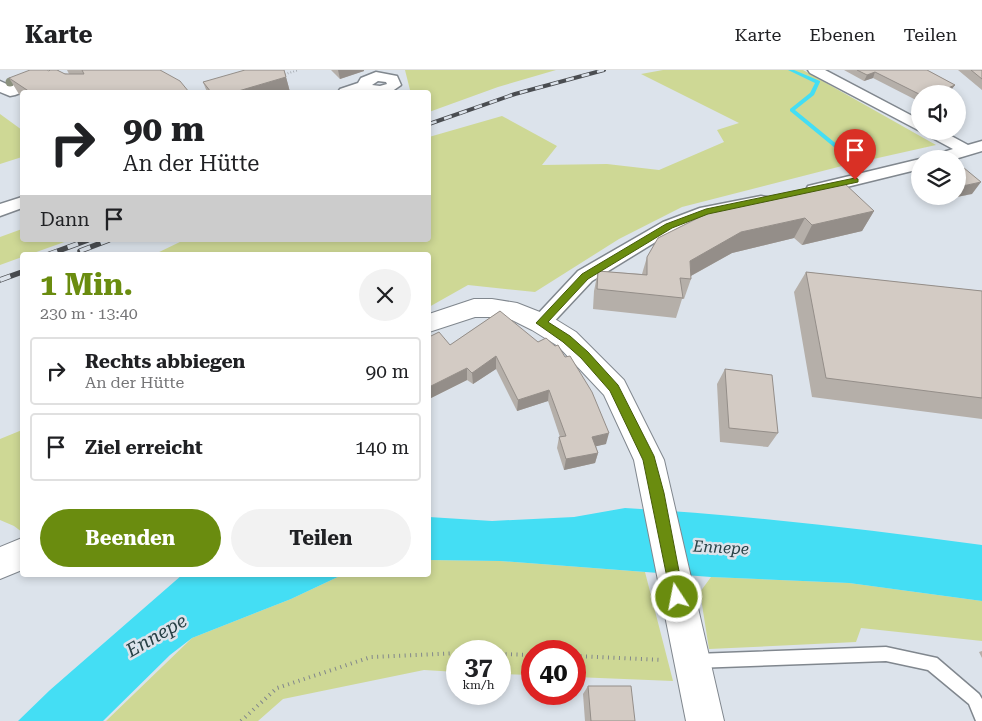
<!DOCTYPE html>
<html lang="de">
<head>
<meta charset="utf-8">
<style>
	body { margin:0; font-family:"Roboto Serif",serif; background:#f2f2f2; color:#202124; height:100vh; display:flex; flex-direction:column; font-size:19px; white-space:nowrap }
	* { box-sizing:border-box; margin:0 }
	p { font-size:16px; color:#757577 }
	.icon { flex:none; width:28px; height:28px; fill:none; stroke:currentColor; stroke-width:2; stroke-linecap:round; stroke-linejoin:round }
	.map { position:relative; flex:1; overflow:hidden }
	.side { position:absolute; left:20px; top:182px; width:411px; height:325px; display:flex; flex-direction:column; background:#fff; border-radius:5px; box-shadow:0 2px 8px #0003 }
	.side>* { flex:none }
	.guide { position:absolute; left:20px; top:20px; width:411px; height:152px; border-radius:5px; box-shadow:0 2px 8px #0003; background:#fff; color:#202124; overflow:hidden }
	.controls { position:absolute; left:911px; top:15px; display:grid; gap:10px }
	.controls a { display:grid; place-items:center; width:55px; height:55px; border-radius:50%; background:#fff; box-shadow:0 2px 8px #0003; font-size:25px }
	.speed { position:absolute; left:446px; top:570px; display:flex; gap:10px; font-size:25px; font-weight:700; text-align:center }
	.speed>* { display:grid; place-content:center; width:65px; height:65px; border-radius:50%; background:#fff; box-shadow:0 2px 8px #0003; line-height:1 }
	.speed small { font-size:12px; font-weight:400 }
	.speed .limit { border:8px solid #d22; background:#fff; color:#111 }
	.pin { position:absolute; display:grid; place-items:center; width:42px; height:42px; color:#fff; margin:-51px -21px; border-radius:50% 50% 50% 0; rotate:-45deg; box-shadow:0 0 5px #0007 }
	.pin .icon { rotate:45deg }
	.me { position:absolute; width:55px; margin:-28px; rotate:349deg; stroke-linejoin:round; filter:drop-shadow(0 0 4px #0008) }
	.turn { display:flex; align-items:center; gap:18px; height:105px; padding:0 20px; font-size:22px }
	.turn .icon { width:65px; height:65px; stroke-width:2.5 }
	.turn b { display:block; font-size:35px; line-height:42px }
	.then { display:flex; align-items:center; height:48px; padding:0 20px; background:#0003; gap:10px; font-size:19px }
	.round { display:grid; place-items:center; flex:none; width:52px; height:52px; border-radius:26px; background:#f2f2f2 }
	.overview { display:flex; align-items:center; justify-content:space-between; height:85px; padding:0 20px }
	h1 { font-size:30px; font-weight:700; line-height:38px; color:#6a8c0f }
	.action { display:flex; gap:10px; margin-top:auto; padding:10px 20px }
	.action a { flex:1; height:58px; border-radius:30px; background:#6a8c0f; color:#fff; font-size:20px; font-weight:700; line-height:58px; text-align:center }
	.action a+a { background:#f2f2f2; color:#202124 }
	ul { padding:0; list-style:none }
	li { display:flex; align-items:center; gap:15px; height:68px; margin:0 10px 8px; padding:0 10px; border:2px solid #e0e0e0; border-radius:5px }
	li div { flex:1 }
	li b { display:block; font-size:19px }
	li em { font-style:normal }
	header { display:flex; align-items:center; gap:30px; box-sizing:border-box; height:70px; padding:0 25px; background:#fff; border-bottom:1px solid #e0e0e0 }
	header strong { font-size:24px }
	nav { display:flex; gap:28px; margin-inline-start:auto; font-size:18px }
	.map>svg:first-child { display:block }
	.green { fill:#ced895 }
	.water { fill:#44def4 }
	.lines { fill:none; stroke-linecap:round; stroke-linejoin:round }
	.stream { fill:#44def4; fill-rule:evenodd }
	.lane-casing { stroke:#80878e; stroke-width:3 }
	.street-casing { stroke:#80878e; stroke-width:3 }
	.secondary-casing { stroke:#80878e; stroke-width:2 }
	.path-far1 { stroke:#81868b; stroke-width:2; stroke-dasharray:0.5 2.5; stroke-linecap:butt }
	.path { stroke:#81868b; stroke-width:4; stroke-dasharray:1 4.5; stroke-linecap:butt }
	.lane { fill:#fff; fill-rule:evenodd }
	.street { fill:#fff; fill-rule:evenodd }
	.secondary { fill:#fff; fill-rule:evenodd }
	.rail-far1-casing { stroke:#4a4d51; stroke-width:4 }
	.rail-casing { stroke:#4a4d51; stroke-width:5.5 }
	.rail-far1 { stroke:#dce3eb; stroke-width:2.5; stroke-dasharray:8; stroke-linecap:butt }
	.rail { stroke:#dce3eb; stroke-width:4; stroke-dasharray:11; stroke-linecap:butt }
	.tree { fill:#8b917e }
	.wall { fill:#b5afa9 }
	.shaded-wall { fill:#948e89 }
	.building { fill:#d3cbc4; stroke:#948e89 }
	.route { fill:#6a8c0f; stroke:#455b0a }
	.labels { text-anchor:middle; stroke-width:5; stroke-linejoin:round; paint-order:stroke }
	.water-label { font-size:16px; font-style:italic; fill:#274045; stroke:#dce3eb }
	.near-water-label { font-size:19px; font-style:italic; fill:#274045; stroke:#dce3eb }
</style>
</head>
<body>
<header>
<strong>Karte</strong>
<nav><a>Karte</a><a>Ebenen</a><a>Teilen</a></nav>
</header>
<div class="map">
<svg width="982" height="651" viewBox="0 0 982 651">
	<rect width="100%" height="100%" fill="#dce3eb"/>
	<path class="green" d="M 405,0 L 556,0 L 498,17 L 429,42 L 429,22 L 404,22 L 410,20 Z
		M 663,0 L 803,0 L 936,75 L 842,96 L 682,137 L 619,169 L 535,222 L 468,215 L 429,237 L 429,185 L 153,185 L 184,170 L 429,170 L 429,67 L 502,46 L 557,76 L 542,95 L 607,94 L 659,100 L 724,72 L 717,60 L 739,53 L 641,4 Z
		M 0,44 L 22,60 L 22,87 L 0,94 Z
		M 22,159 L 22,170 L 70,170 L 28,185 L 22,185 L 22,187 L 0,195 L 0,167 Z
		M 22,360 L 22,462 L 14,456 L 0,450 L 0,369 Z
		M 429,490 L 500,491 L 645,502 L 673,611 L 575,607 L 575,581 L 532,581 L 532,605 L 500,604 L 500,581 L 458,581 L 457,602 L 424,600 L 283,629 L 258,651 L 106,651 L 192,568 L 291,529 L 342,505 L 429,505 Z
		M 711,507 L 849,513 L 982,531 L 982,571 L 861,558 L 856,572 L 709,579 L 700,522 Z"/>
	<path class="water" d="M 625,438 C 744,445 863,459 982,475 L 982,531 L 849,513 L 711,507 L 500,491 L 429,490 L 429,447 L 492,451 L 574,447 Z
		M 182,505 L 342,505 L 291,529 L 192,568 L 170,585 L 103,651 L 18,651 L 50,620 Z"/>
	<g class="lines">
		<path class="stream" d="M 788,0 L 794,0 L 820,11 L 820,12 L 814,25 L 795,40 L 861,94 L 861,96 L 857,96 L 790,41 L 790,39 L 810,23 L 815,13 Z"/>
		<g class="lane-casing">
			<path id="lane" d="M 886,577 L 937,588 L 979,624 L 982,629 L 982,651 L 976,651 L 969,634 L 928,600 L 886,591 L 695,598 L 690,596 L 688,591 L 690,586 L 695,584 Z"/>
		</g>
		<g class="street-casing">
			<path id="street" d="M 40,0 L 56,0 L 61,5 L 59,8 L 15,25 L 10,26 L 0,22 L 0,11 L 11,16 L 44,4 Z
				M 808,0 L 825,0 L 920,50 L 920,61 L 810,3 Z
				M 376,2 L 397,6 L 401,15 L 391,22 L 338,22 L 340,19 L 358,13 L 361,8 ZM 378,11 L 386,12 L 387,14 L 380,16 L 372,15 Z
				M 922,61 L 942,61 L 968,75 L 982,71 L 982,81 L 955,89 L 929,89 L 931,86 L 953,79 L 925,64 Z
				M 920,89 L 920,99 L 814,125 L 808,124 L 806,120 L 808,116 Z
				M 761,126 L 767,127 L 770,131 L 767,135 L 710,147 L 675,160 L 592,211 L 548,258 L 541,261 L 534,258 L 531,253 L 534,248 L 578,201 L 663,152 L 700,138 Z
				M 22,127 L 22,138 L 0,146 L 0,134 Z"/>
		</g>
		<g class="secondary-casing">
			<path id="secondary" d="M 474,229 L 492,229 L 517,233 L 550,246 L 576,262 L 624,310 L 664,390 L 724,651 L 686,651 L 634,390 L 604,325 L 558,276 L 532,260 L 512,250 L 492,247 L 475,247 L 429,262 L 429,244 Z
				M 22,468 L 22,500 L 0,509 L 0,477 Z"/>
		</g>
		<path class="path-far1" d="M 282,5 L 299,0"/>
		<path class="path" d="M 500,584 L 532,585
			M 575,586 L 662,590
			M 241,651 L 277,618 L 371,587 L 458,583"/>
		<use href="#lane" class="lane"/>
		<use href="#street" class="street"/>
		<use href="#secondary" class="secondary"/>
		<g class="rail-far1-casing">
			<path id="rail-far1" d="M 429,54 L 515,24 L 604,0"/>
		</g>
		<g class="rail-casing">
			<path id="rail" d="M 80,181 L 109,170
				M 47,185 L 88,170
				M 0,210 L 22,202"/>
		</g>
		<use href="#rail-far1" class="rail-far1"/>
		<use href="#rail" class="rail"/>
	</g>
	<circle class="tree" cx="10" cy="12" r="4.5"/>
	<path class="wall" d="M 67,0 L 160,0 L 189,22 L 22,22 L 22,29 L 9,8 L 49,1 L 69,4 Z
		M 284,0 L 290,22 L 207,22 L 203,12 Z
		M 331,0 L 364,0 L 364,1 L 340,9 Z
		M 844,0 L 927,0 L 955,15 L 951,20 L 944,24 L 920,24 L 920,29 L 919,28 L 916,30 L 873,8 L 864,11 Z
		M 958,0 L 982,0 L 982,20 Z
		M 972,124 L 941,130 L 938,126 L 958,126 Z
		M 714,140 L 874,141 L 862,161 L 802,175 L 794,168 L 732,183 L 691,206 L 691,209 L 684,229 L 682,229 L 676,248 L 593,239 L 594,221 L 598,201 L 642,204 L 647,187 Z
		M 806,202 L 982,221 L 982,349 L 812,327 L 794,222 Z
		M 500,241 L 606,374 L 596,376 L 598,383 L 595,393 L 564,400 L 557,378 L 559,367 L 560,367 L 548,331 L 517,341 L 496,299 L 473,314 L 467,310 L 429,329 L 429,267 L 450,275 Z
		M 725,299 L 778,363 L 768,377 L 720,372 L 717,314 Z
		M 982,581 L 982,588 L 979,582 Z
		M 588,616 L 635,651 L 585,651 L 583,624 Z"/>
	<path class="shaded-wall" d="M 338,0 L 364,0 L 364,1 L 340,9 Z
		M 875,2 L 873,8 L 864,11 L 867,5 Z
		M 286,7 L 290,22 L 235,22 Z
		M 955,15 L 951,20 L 944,24 L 934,24 Z
		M 922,23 L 922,24 L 920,24 L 920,26 L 919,28 L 916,30 L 919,24 Z
		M 981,112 L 972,124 L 941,130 L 944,126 L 958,126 L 958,117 Z
		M 874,141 L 862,161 L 802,175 L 812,155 Z
		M 805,148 L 794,168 L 732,183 L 687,208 L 690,191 L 741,162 Z
		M 496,286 L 496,299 L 473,314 L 472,303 Z
		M 467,298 L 467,310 L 429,329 L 429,317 Z
		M 549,320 L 548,331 L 517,341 L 518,330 Z
		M 609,363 L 606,374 L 589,378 L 592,367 Z
		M 598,383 L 595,393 L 564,400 L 566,389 Z"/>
	<path class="building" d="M 30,0 L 47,0 L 49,1 L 50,0 L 57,0 L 65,4 L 84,4 L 82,0 L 160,0 L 180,11 L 189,22 L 30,22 L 9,8 Z
		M 245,0 L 284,0 L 286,7 L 235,22 L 211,22 L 203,12 Z
		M 857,0 L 927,0 L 955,15 L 934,24 L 924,24 L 922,23 L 919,24 L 875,2 L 867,5 Z
		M 971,0 L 982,0 L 982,9 Z
		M 958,93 L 981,112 L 958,117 Z
		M 843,112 L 874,141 L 812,155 L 805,148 L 741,162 L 690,191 L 691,209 L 680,208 L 683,228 L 597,219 L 598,201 L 647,205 L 647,187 L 658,168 L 714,140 Z
		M 806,202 L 982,221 L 982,328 L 826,308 Z
		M 500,241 L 538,272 L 546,268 L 555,276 L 558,275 L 565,287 L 570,286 L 592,322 L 609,363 L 592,367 L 598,383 L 566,389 L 559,367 L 566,366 L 549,320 L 518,330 L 496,286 L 472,303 L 467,298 L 429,317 L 429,267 L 439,262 L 450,275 Z
		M 725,299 L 772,305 L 778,363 L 729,358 Z
		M 588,616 L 631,616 L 635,651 L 591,651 Z"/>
	<path class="route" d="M 855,108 L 858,109 L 858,112 L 708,144 L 672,158 L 588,209 L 548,252 L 570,266 L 588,282 L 618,315 L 654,386 L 664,423 L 684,527 L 682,532 L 677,534 L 672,532 L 643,390 L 610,321 L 581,288 L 563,272 L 536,253 L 582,204 L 666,154 L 706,139 Z"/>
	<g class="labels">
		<g class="water-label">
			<text transform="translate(721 477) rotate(3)" y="6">Ennepe</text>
		</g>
		<g class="near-water-label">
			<text transform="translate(156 565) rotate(-30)" y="7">Ennepe</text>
		</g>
	</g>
</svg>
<div class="controls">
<a><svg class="icon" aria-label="sound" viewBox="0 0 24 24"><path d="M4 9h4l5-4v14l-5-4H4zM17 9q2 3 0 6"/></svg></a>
<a><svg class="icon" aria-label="layers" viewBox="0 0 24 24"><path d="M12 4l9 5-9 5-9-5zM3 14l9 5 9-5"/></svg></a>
</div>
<div class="speed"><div>37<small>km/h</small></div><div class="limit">40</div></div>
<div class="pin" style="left:855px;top:110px;background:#d93025"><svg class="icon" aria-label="arrive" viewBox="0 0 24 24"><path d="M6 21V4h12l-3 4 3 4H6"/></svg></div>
<svg class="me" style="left:677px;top:527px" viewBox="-20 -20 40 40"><circle r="17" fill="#6a8c0f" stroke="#fff" stroke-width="3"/><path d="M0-11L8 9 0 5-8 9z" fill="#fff"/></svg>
<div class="guide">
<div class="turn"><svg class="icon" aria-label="right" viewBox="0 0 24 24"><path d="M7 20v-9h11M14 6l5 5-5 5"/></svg><div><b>90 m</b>An der Hütte</div></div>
<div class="then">Dann<svg class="icon" aria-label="arrive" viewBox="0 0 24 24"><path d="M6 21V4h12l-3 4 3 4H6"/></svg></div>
</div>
<section class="side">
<div class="overview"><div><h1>1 Min.</h1><p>230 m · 13:40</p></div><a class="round"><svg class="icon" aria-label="close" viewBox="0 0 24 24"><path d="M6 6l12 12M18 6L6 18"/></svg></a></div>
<ul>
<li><svg class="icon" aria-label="right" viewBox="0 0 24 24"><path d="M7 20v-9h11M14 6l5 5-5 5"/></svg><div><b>Rechts abbiegen</b><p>An der Hütte</p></div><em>90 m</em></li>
<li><svg class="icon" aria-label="arrive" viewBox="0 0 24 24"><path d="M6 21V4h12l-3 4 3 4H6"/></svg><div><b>Ziel erreicht</b></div><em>140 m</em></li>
</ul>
<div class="action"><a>Beenden</a><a>Teilen</a></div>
</section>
</div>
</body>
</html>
